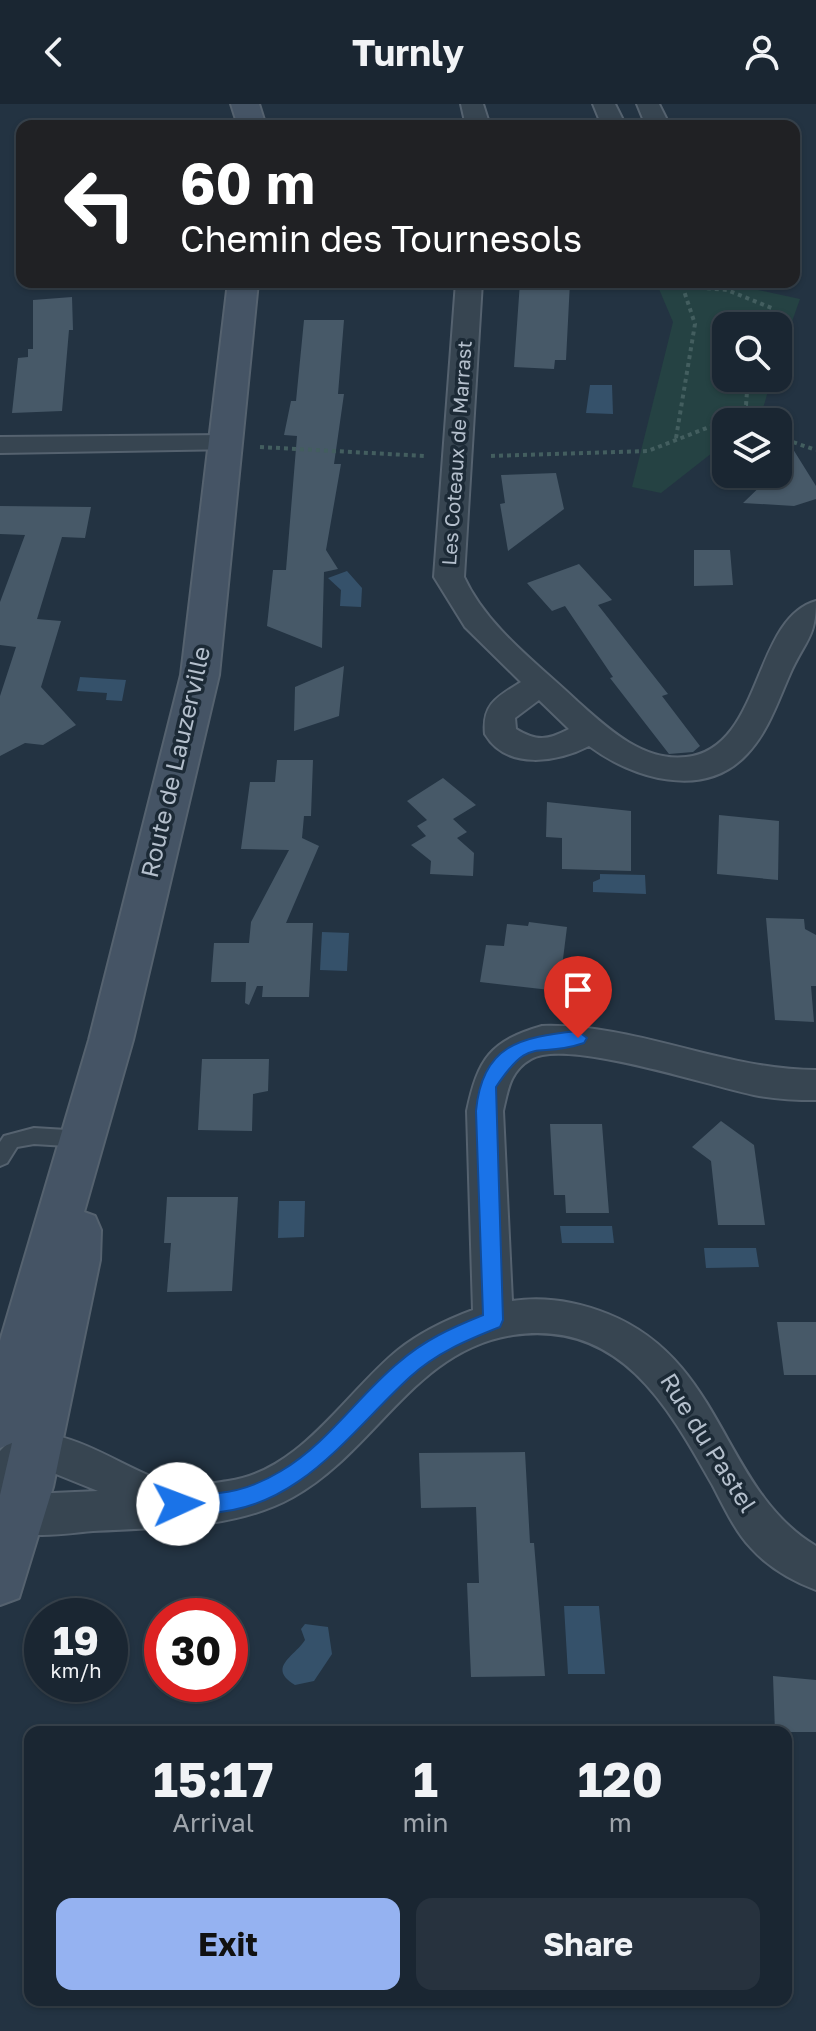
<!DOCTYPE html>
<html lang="en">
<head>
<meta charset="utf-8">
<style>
	body { margin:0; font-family:"Golos Text",sans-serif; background:#27323e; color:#f1f3f6; height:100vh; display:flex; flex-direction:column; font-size:30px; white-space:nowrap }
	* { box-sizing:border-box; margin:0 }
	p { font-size:26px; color:#9fa5ac }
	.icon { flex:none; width:44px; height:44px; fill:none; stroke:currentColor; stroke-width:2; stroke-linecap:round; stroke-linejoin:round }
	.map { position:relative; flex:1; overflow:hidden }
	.drawer { position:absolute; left:24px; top:1622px; width:768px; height:280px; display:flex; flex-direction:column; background:#1a2632; border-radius:16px; box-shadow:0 2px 6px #0004,0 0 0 2px #38434d }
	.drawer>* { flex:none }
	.hud { position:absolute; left:16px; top:16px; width:784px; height:168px; border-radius:16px; box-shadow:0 2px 6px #0004,0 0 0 2px #38434d; background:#202124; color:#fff; overflow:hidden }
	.buttons { position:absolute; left:712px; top:208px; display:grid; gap:16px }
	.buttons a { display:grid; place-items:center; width:80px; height:80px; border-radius:16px; background:#1a2632; box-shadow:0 2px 6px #0004,0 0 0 2px #38434d; font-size:40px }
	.speed { position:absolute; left:24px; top:1494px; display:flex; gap:16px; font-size:40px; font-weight:700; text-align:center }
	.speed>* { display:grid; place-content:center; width:104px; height:104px; border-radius:50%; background:#1a2632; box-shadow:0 2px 6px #0004,0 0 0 2px #38434d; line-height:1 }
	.speed small { font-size:20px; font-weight:400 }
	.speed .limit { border:12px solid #d22; background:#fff; color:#111 }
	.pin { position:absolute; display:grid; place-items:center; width:68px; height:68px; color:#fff; margin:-82px -34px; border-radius:50% 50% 50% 0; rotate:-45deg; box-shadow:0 0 8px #0007 }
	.pin .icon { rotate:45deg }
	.me { position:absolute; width:88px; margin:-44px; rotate:88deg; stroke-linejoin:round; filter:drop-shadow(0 0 6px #0008) }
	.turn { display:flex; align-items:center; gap:28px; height:168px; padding:0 32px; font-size:36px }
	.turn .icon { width:104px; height:104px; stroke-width:2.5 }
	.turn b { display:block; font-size:56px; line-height:68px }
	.eta { display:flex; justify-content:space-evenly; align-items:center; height:136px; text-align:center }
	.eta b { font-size:48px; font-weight:700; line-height:56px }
	.action { display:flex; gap:16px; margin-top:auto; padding:16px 32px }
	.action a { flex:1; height:92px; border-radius:16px; background:#95b2f1; color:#111; font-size:32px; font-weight:700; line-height:92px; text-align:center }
	.action a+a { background:#27323e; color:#f1f3f6 }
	header { display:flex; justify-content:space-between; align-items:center; height:104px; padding:0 32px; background:#1a2632; font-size:36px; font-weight:700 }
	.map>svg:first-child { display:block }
	.green { fill:#254243 }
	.water { fill:#35516a }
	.building { fill:#475968 }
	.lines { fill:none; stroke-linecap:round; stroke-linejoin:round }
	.lane-casing { stroke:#55626f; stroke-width:4 }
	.street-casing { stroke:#55626f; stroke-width:4 }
	.secondary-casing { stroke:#55626f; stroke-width:4 }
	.path { stroke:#435e5f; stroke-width:4; stroke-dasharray:4 4; stroke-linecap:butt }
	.lane { fill:#374551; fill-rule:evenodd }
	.street { fill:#374551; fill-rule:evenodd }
	.secondary { fill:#455465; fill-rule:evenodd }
	.route { fill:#1a73e8; stroke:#114b97; stroke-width:2 }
	.labels { text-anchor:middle; stroke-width:7; stroke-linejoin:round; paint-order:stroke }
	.far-street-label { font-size:20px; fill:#b4bfcc; stroke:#1c2a36 }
	.street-label { font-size:24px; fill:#b4bfcc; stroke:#1c2a36 }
</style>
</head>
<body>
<header><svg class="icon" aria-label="back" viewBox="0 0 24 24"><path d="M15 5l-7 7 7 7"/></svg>Turnly<svg class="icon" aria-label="person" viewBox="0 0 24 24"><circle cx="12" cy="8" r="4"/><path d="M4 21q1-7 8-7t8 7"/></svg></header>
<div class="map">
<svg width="816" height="1927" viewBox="0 0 816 1927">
	<rect width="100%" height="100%" fill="#233342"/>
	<path class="green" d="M 656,178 L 721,178 L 800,195 L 778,257 L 778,222 L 726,222 L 726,274 L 772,274 C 760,310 767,318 726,318 L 726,338 L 661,389 L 632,383 L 673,218 Z"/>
	<path class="water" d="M 590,281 L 612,281 L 613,310 L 586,309 Z
		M 347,467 L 362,484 L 361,503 L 340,502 L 341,486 L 328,474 Z
		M 80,573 L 126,576 L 122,597 L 106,596 L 107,589 L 77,587 Z
		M 600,770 L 645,771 L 646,790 L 593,788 L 593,778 L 600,775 Z
		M 322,828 L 349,829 L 347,867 L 320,866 Z
		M 279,1097 L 305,1097 L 304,1133 L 278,1134 Z
		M 560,1122 L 612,1122 L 614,1139 L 562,1139 Z
		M 704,1144 L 756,1144 L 759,1163 L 706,1164 Z
		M 564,1502 L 599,1502 L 605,1570 L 568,1570 Z
		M 305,1520 L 328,1523 L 332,1550 L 314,1577 L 295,1581 C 266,1564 295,1552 305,1536 L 301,1525 Z"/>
	<path class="building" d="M 520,178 L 570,178 L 566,256 L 555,256 L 554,265 L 514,263 Z
		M 72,193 L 73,226 L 69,226 L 62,307 L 12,309 L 18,254 L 28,253 L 28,245 L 33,245 L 33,196 Z
		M 304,216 L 344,216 L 338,290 L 344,290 L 334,360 L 341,360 L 326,446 L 338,465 L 324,468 L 322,544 L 267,522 L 273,466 L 286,466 L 297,332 L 284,331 L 291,297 L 296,297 Z
		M 778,321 L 816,382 L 816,395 L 794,402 L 743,399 L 773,370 L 778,370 Z
		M 556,369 L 564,405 L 508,447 L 500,400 L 505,399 L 501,371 Z
		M 0,402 L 91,403 L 85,434 L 62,433 L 37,515 L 61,517 L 41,583 L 76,621 L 43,641 L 25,639 L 0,652 L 0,592 L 16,543 L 0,541 L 0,498 L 25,431 L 0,430 Z
		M 694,446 L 730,446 L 733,481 L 694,482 Z
		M 579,460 L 612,496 L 598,501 L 668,590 L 662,592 L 700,642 L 693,648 L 669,650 L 610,574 L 613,573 L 565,502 L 552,507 L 527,479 Z
		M 344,562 L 339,612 L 294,627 L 295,583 Z
		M 277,656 L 313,656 L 311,712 L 304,712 L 302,734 L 319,742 L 286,819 L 313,819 L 309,893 L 262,893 L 263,882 L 257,882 L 249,901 L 245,899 L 246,878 L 211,878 L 214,839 L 249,839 L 251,818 L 289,746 L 241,745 L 250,678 L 275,678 Z
		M 443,674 L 476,701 L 453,715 L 467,728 L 457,734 L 474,749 L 473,772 L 430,770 L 431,757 L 411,741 L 426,732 L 417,722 L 427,716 L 407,697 Z
		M 547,698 L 631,707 L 631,767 L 562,765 L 562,734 L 546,733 Z
		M 719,711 L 779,717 L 778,776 L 717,770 Z
		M 766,814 L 804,815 L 805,825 L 816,831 L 816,882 L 811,882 L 814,918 L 775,916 Z
		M 529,818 L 567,823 L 559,887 L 480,878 L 486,841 L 504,842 L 507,820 L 528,822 Z
		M 202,955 L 269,955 L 268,987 L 253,990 L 252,1027 L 198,1026 Z
		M 721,1017 L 754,1041 L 765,1121 L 718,1121 L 711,1057 L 692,1043 Z
		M 550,1020 L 602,1020 L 609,1109 L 566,1109 L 565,1091 L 554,1091 Z
		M 167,1093 L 238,1093 L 232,1187 L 167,1188 L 171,1139 L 164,1139 Z
		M 777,1218 L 816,1218 L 816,1271 L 784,1271 Z
		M 525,1348 L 530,1439 L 534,1439 L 545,1572 L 471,1573 L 467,1479 L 479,1479 L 476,1403 L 421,1404 L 419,1349 Z
		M 773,1572 L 816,1576 L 816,1628 L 775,1628 Z"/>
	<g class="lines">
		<g class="lane-casing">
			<path id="lane" d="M 34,1024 L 83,1027 L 90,1030 L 92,1035 L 90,1040 L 83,1043 L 34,1040 L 17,1043 L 7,1059 L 0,1062 L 0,1038 L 4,1032 Z"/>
		</g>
		<g class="street-casing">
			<path id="street" d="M 461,0 L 483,0 L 490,22 L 466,22 Z
				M 593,0 L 615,0 L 626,22 L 602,22 Z
				M 637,0 L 659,0 L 670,22 L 646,22 Z
				M 456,178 L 482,178 L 464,473 C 487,523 538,560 577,597 C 607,624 643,658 686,653 C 763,645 752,515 816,497 C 816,534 804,538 790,570 C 778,597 768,628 747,650 C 704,697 632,674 589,642 C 558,658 507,667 485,630 C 482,600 497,593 521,578 L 465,523 L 434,473 ZM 539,596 L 569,625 C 548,636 537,638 516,625 L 515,614 Z
				M 226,331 L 236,333 L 240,339 L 236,345 L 0,349 L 0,333 Z
				M 542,922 C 635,919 723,966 816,966 L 816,996 C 795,996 775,995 754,991 C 710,982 566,934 531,955 C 510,967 508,985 503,1007 L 512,1197 C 544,1192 578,1198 608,1210 C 725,1257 722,1386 816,1442 L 816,1486 C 792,1477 768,1463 751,1444 C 735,1427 724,1403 713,1382 C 668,1302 620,1215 513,1231 C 414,1246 375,1348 293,1393 C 234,1426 159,1423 93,1427 C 66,1429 19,1439 0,1417 L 0,1347 C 45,1296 128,1374 179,1381 C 194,1383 213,1379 228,1377 C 301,1367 345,1289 398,1246 C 421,1228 446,1216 473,1206 L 467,1007 C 478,955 490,937 542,922 ZM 40,1366 L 46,1366 L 98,1387 L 30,1390 L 17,1375 Z"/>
		</g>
		<g class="secondary-casing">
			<path id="secondary" d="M 231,0 L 259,0 L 266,22 L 238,22 Z
				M 228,178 L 258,178 L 219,571 L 133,936 L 84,1108 L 95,1112 L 101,1126 L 100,1156 L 53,1383 L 19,1494 L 0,1501 L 0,1391 L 12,1339 L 0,1344 L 0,1237 L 89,936 L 181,571 Z"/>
		</g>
		<path class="path" d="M 683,182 L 727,186 L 774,205 L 772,222
			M 727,316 L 746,301 L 748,274
			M 778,333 L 816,346
			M 676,334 L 695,220 L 681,178
			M 260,343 L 425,352
			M 491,352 L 648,347 L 727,316 L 732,318"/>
		<use href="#lane" class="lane"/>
		<use href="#street" class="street"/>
		<use href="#secondary" class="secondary"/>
	</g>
	<path class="route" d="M 578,927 L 587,934 L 584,939 C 534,956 532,929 496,983 L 503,1216 L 500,1223 C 467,1236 436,1249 410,1273 C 349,1329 298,1407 206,1409 C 194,1410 182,1412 170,1407 L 167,1400 L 170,1393 C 185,1388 202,1391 219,1389 C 240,1387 263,1378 281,1367 C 328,1339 357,1293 398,1259 C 424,1236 451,1224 483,1211 L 476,1007 C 482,941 520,933 578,927 Z"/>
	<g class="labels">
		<g class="far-street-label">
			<text transform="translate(457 349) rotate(-86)" y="7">Les Coteaux de Marrast</text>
		</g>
		<g class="street-label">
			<text transform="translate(176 658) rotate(-77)" y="8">Route de Lauzerville</text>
			<text transform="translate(708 1339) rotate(58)" y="8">Rue du Pastel</text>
		</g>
	</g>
</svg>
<div class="buttons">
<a><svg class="icon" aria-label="search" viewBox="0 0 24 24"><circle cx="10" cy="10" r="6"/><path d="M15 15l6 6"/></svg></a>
<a><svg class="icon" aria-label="layers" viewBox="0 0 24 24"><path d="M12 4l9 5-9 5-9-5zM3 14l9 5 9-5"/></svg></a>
</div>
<div class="speed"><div>19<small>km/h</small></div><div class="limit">30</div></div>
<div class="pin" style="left:578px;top:934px;background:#d93025"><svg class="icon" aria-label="arrive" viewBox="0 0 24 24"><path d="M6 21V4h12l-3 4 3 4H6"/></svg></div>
<svg class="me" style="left:178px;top:1400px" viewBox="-20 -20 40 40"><circle r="19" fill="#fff"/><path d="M0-13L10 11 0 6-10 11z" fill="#1a73e8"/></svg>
<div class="hud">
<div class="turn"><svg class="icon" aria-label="left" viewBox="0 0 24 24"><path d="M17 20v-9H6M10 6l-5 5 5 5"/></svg><div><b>60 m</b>Chemin des Tournesols</div></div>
</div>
<section class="drawer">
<div class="eta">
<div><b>15:17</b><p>Arrival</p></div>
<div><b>1</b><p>min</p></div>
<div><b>120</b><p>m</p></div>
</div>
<div class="action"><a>Exit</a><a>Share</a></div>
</section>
</div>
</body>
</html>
